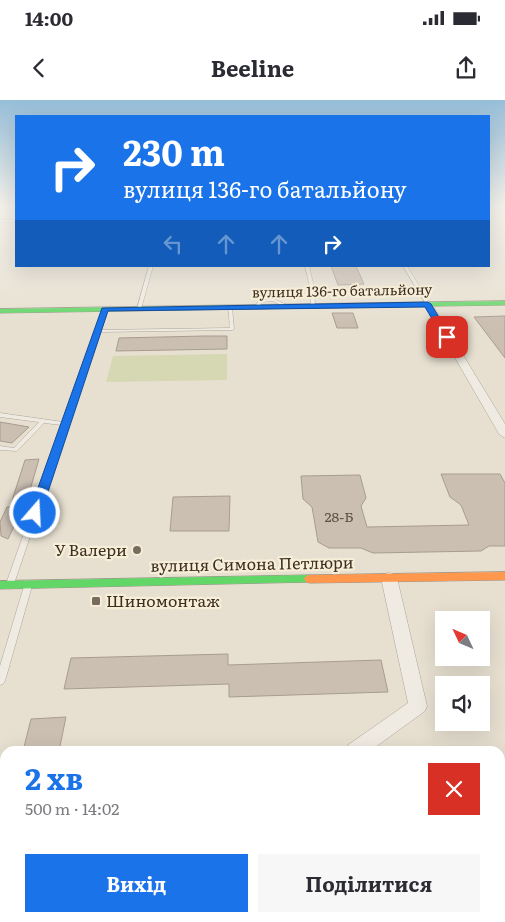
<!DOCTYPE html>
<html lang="uk">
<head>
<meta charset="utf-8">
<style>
	body { margin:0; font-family:Literata,serif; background:#f7f7f7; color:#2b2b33; height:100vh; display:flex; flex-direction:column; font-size:19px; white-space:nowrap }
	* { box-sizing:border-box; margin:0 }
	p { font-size:16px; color:#7c7c81 }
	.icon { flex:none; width:28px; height:28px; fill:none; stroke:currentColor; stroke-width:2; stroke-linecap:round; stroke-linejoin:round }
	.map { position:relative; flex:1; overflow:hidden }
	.sheet { position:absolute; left:0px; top:646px; width:505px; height:176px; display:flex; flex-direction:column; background:#fff; border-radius:15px 15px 0 0; box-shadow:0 5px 20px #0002 }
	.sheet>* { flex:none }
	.banner { position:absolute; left:15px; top:15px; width:475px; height:152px; border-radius:0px; box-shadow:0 5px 20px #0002; background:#1a73e8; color:#fff; overflow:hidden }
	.needle { width:32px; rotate:314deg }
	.tools { position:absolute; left:435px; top:511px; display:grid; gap:10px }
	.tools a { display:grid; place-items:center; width:55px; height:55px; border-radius:0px; background:#fff; box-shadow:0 5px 20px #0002; font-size:25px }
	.pin { position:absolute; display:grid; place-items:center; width:42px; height:42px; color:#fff; margin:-21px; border-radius:10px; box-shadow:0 2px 8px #0006 }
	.me { position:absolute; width:55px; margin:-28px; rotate:19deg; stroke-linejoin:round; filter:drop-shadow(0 0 4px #0008) }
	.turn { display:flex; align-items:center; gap:18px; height:105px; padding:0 25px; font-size:22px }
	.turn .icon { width:65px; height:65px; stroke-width:2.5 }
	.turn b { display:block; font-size:35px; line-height:42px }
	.lanes { display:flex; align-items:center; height:48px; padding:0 25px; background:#0003; justify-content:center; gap:25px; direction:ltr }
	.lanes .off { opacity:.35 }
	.round { display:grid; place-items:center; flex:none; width:52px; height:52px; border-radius:0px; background:#f7f7f7 }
	.headline { display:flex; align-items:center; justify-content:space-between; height:85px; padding:0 25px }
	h1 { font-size:30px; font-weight:700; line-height:38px; color:#1a73e8 }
	.cta { display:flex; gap:10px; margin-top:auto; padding:10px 25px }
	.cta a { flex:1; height:58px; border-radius:0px; background:#1a73e8; color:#fff; font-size:20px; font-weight:700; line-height:58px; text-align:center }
	.cta a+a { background:#f7f7f7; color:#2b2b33 }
	.status { display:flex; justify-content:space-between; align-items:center; height:35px; padding:0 25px; background:#fff; direction:ltr }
	.status svg { height:14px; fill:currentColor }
	header { display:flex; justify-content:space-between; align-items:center; height:65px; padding:0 25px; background:#fff; font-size:22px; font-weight:700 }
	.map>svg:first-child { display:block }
	.green { fill:#d6d7b3 }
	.building { fill:#cbbfb2; stroke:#a89c90 }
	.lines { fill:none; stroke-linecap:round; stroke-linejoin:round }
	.lane-casing { stroke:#ada599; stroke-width:1 }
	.street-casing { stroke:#ada599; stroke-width:1 }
	.fast-casing { stroke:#9c958a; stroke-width:1 }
	.slow-casing { stroke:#9c958a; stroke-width:1 }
	.lane { fill:#efebe3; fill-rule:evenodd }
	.street { fill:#efebe3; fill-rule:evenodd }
	.fast { fill:#63d668; fill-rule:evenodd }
	.slow { fill:#ff974d; fill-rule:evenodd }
	.route { fill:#1a73e8; stroke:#114b97 }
	.poi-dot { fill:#786c5e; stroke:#f7eed8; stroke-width:2 }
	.labels { text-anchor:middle; stroke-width:4.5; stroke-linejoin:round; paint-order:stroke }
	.far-street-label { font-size:14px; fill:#3d2e20; stroke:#f7eed8 }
	.number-label { font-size:14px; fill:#605244 }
	.poi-label { font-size:16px; fill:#3d2e20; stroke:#f7eed8; text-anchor:end }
	.street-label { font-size:16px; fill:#3d2e20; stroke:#f7eed8 }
</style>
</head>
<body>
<div class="status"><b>14:00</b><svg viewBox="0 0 49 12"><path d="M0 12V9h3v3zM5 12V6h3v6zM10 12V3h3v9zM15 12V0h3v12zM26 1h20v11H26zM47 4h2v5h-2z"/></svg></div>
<header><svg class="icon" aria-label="back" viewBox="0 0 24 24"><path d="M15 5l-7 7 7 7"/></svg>Beeline<svg class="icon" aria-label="share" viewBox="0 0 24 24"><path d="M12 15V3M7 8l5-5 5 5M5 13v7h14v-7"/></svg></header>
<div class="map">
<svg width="505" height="822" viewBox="0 0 505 822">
	<rect width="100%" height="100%" fill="#e7e0d1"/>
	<path class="green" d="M 227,254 L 227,280 L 106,282 L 113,256 Z"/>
	<path class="building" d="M 331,166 L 356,166 L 364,184 L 338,185 Z
		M 332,213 L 353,213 L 358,228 L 337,228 Z
		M 505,216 L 505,258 L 474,217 Z
		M 204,236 L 227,236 L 227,249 L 116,251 L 119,238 Z
		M 0,322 L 29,327 L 12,343 L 0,341 Z
		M 39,359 L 28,397 L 8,439 L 1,436 L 0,422 L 7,407 L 10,407 L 25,360 Z
		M 441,374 L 500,374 L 505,383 L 505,446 L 489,446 L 481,451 L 373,453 L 361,448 L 329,448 L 318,442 L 312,407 L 303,399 L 301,376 L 360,375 L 366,398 L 361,406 L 367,427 L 469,425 L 461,405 L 450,397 Z
		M 230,396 L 229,431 L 170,431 L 173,397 Z
		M 228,554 L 228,565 L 381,560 L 388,592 L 229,597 L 229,584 L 64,589 L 71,558 Z
		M 66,617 L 59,651 L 23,651 L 31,619 Z"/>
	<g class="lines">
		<g class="lane-casing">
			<path id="lane" d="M 0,120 L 16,120 L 16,122 L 0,122 Z
				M 149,166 L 153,166 L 141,209 L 139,210 L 137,209 Z
				M 305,166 L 309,166 L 314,187 L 315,206 L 313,207 L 311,206 L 310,187 Z
				M 403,166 L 407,166 L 430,204 L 430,205 L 426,204 Z
				M 274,199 L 289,206 L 285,207 L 273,201 L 262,202 L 259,208 L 255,207 L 259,200 Z
				M 228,206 L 232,207 L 234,229 L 232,230 L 99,232 L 14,484 L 13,486 L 7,486 L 6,484 L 62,325 L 44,323 L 17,351 L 0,350 L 0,346 L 14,348 L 39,322 L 0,317 L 0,313 L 63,322 L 103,208 L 107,209 L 100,230 L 230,228 Z
				M 28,483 L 31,484 L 32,486 L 5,581 L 3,584 L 0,585 L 0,566 L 24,486 L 25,484 Z
				M 500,758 L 505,758 L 505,770 L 500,770 Z"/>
		</g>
		<g class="street-casing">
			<path id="street" d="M 428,201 L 432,204 L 505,324 L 505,338 L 499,334 L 424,204 Z
				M 389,473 L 394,474 L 397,478 L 427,606 L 425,611 L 370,651 L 345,651 L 348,645 L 408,603 L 381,478 L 384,474 Z
				M 352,818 L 376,818 L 376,822 L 352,822 Z"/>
		</g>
		<g class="fast-casing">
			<path id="fast" d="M 505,201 L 505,205 L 0,213 L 0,209 Z
				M 310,475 L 314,476 L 316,479 L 314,482 L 0,489 L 0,481 Z"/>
		</g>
		<g class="slow-casing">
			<path id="slow" d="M 505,472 L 505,480 L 310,483 L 306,482 L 304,479 L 306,476 L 310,475 Z"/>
		</g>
		<use href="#lane" class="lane"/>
		<use href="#street" class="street"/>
		<use href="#fast" class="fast"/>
		<use href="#slow" class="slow"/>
	</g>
	<linearGradient id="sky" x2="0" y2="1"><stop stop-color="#96bed9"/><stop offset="0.48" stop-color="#f4f1ea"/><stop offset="1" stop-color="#f4f1ea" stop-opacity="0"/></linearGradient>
	<rect width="505" height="223" fill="url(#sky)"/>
	<path class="route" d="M 428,202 L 431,204 L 451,237 L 450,239 L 444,239 L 425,207 L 108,211 L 41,413 L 35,416 L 29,413 L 102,208 Z"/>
	<g class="poi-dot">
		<circle cx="137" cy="450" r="5"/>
		<rect x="91" y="496" width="10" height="10" rx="2.5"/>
	</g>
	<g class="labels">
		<g class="far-street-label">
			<text transform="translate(342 191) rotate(-1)" y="5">вулиця 136-го батальйону</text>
		</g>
		<g class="number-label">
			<text x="339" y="422">28-Б</text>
		</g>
		<g class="poi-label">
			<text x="127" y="456">У Валери</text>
			<text x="106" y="507" text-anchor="start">Шиномонтаж</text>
		</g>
		<g class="street-label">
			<text transform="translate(252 464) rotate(-1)" y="6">вулиця Симона Петлюри</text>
		</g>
	</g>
</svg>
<div class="tools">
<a><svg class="needle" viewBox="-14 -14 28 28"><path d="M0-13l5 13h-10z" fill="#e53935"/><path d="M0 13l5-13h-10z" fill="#7c7c81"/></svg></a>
<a><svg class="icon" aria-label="sound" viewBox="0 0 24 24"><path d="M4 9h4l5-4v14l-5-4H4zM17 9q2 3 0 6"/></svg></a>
</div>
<div class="pin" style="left:447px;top:237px;background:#d93025"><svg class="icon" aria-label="arrive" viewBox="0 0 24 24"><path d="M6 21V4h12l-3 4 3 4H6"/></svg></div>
<svg class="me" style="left:35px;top:413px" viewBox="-20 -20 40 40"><circle r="17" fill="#1a73e8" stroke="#fff" stroke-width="3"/><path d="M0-11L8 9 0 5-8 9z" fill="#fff"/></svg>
<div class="banner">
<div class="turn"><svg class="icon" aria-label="right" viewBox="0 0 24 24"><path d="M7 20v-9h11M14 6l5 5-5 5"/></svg><div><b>230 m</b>вулиця 136-го батальйону</div></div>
<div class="lanes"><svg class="icon off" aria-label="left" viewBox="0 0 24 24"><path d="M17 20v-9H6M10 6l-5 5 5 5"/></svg><svg class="icon off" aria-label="ahead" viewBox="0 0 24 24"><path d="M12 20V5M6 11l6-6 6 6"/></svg><svg class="icon off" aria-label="ahead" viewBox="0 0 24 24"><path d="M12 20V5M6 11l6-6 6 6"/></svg><svg class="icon" aria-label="right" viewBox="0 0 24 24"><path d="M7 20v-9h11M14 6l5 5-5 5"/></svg></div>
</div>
<section class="sheet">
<div class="headline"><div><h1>2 хв</h1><p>500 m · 14:02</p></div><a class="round" style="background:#d93025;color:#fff"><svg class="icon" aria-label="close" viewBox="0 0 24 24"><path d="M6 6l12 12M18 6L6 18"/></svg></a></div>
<div class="cta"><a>Вихід</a><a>Поділитися</a></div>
</section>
</div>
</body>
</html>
